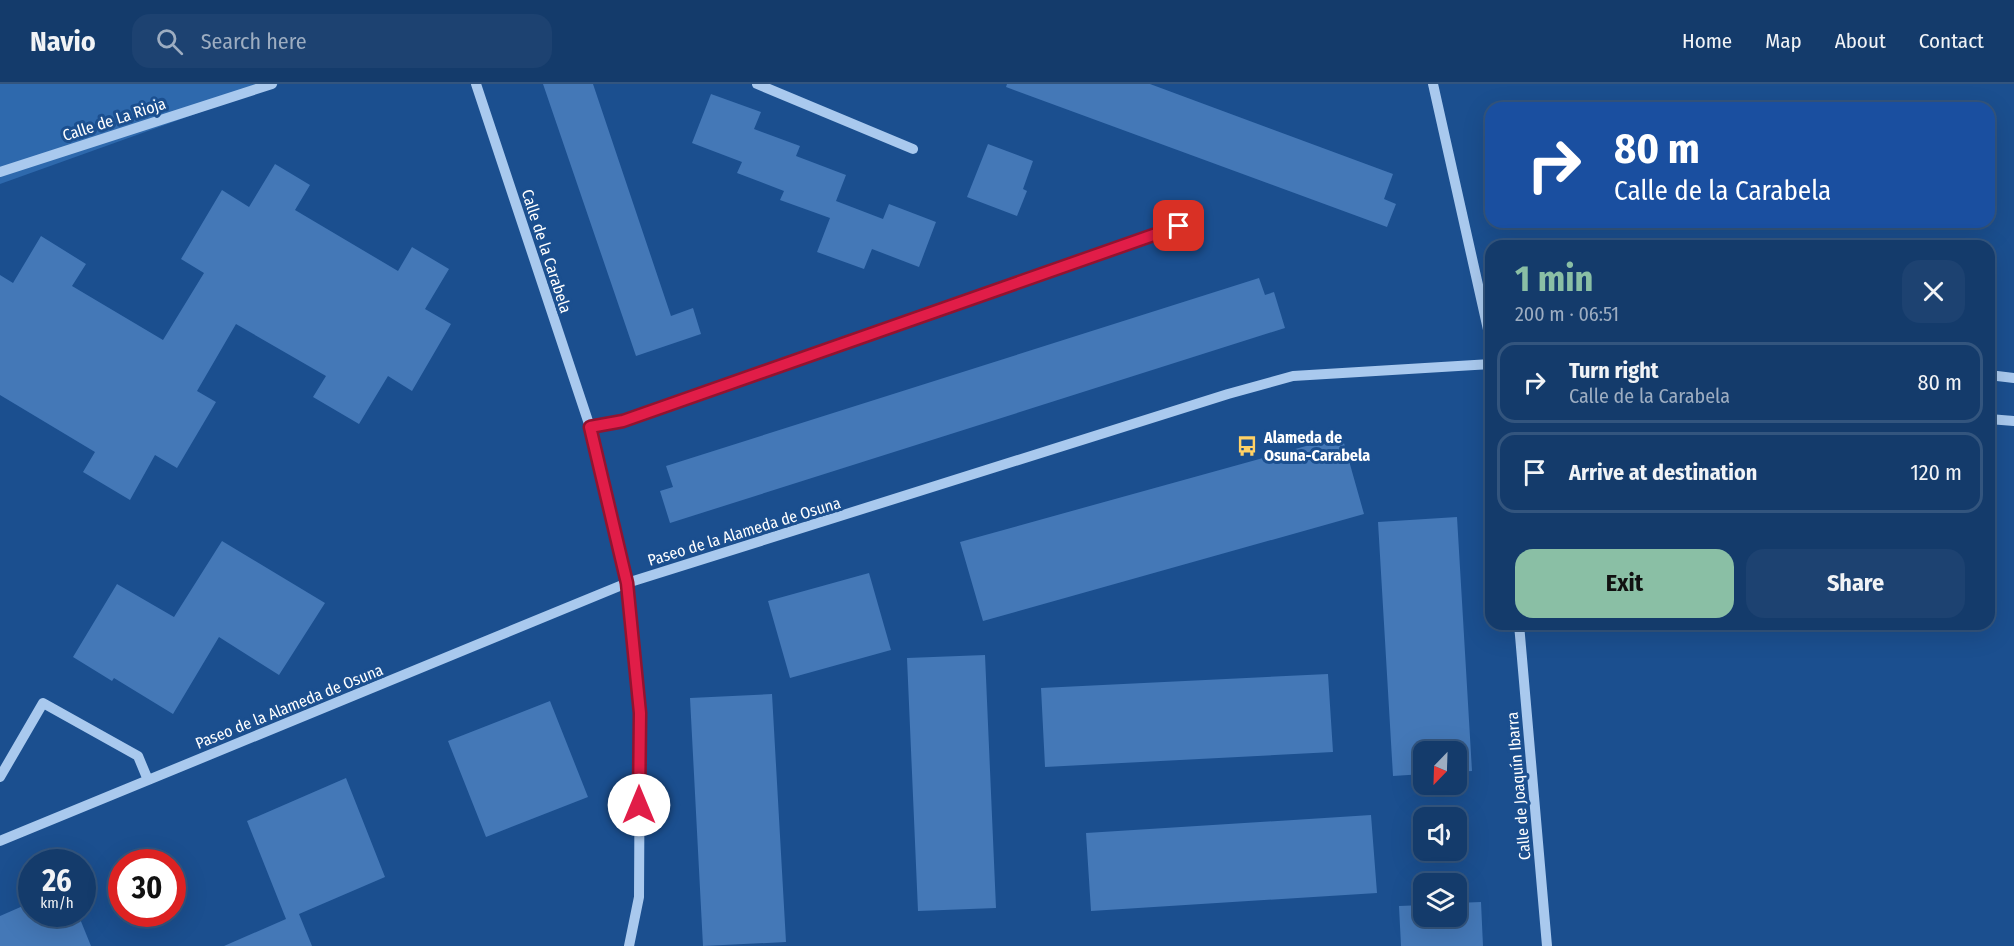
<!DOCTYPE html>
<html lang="en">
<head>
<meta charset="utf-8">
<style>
	body { margin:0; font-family:"Fira Sans Condensed",sans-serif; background:#1d4271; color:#f1f3f6; height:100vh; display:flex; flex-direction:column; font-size:22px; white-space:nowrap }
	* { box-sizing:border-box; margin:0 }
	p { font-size:20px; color:#9dadc1 }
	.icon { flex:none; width:33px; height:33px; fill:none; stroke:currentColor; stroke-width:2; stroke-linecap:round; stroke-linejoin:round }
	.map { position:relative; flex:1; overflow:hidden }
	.side { position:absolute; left:1485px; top:156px; width:510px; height:390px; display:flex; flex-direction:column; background:#143b6b; border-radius:18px; box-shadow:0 6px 24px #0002,0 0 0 2px #33557e }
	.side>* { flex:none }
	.guide { position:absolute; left:1485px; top:18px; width:510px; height:126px; border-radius:18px; box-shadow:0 6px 24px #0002,0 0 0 2px #33557e; background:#1a4fa0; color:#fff; overflow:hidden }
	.needle { width:39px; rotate:203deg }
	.tools { position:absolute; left:1413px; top:657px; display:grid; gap:12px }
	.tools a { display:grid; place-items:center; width:54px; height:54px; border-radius:12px; background:#143b6b; box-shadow:0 6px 24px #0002,0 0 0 2px #33557e; font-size:30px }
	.speed { position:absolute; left:18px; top:765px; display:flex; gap:12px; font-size:30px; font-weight:700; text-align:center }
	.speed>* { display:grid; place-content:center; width:78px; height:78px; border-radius:50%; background:#143b6b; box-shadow:0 6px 24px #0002,0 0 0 2px #33557e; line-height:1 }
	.speed small { font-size:15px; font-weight:400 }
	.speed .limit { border:9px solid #d22; background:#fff; color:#111 }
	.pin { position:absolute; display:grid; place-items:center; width:51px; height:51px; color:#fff; margin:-26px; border-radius:12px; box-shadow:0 3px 9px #0006 }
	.me { position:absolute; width:66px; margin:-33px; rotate:0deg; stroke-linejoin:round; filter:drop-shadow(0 0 4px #0008) }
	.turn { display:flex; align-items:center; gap:21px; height:126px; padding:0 30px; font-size:27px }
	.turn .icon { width:78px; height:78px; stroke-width:2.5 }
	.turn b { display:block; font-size:42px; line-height:51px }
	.round { display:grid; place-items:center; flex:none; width:63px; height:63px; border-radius:18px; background:#1d4271 }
	.headline { display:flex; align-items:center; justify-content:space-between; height:102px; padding:0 30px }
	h1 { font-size:36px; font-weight:700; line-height:45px; color:#8abfa5 }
	.primary-button { display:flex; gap:12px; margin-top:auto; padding:12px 30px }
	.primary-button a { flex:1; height:69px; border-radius:18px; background:#8abfa5; color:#111; font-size:24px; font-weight:700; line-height:69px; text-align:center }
	.primary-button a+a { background:#1d4271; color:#f1f3f6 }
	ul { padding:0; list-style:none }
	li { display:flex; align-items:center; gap:18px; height:81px; margin:0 12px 9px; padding:0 18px; border:3px solid #33557e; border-radius:18px }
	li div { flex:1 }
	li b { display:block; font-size:22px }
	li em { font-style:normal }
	header { display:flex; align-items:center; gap:36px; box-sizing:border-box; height:84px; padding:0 30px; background:#143b6b; border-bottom:2px solid #33557e }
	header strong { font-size:28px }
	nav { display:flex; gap:33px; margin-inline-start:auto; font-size:21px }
	.search { width:420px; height:54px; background:#1d4271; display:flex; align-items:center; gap:15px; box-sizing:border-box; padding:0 21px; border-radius:18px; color:#9dadc1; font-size:22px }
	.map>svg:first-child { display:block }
	.green { fill:#2e69ad }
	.building { fill:#4478b7 }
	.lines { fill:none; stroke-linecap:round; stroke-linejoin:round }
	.minor { stroke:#a9c9ee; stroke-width:10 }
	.route-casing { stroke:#92132f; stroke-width:15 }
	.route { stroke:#e11d48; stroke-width:10 }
	.labels { text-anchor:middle; stroke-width:6; stroke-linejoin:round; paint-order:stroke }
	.street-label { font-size:16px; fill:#fff; stroke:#1b4f8f }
	.poi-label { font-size:16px; font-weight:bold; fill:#fff; stroke:#1b4f8f; text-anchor:start }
</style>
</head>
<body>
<header>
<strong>Navio</strong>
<div class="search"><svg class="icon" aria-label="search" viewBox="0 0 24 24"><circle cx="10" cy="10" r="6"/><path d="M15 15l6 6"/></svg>Search here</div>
<nav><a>Home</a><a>Map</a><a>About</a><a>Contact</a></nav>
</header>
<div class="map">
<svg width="2014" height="862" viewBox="0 0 2014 862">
	<rect width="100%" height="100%" fill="#1b4f8f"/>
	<path class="green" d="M 0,0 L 279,0 L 0,100 Z"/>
	<path class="building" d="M 543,0 L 593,0 L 671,232 L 693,224 L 701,250 L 636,272 Z
		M 1007,0 L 1150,0 L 1393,90 L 1384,115 L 1396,120 L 1387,143 L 1006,3 Z
		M 711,10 L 761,28 L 754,45 L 800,62 L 796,72 L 846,91 L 836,117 L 883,135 L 889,120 L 936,138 L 919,183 L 872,165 L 864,185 L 817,168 L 830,134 L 780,116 L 784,107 L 737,89 L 742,78 L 692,59 Z
		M 988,60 L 1033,77 L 1023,105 L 1027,107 L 1017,132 L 967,113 Z
		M 275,80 L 310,101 L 295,126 L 398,187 L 412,163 L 449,185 L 425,225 L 451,240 L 412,307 L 388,292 L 359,340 L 313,313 L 326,292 L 236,240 L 197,307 L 216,318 L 177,384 L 155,371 L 130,416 L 83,388 L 95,368 L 0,311 L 0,191 L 13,199 L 41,152 L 86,180 L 72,202 L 163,256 L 204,189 L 181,175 L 222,106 L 249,123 Z
		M 1259,194 L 1265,211 L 1274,208 L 1285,244 L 670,439 L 660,407 L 673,403 L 666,382 Z
		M 1342,352 L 1364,430 L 983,537 L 960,458 Z
		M 1457,433 L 1472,687 L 1456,688 L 1456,668 L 1424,668 L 1424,690 L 1393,692 L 1378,438 Z
		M 222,457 L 325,519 L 279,591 L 219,553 L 173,630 L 114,594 L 112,597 L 73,573 L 117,500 L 174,533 Z
		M 869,489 L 891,566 L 790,594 L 768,517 Z
		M 985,571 L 996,824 L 918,827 L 907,574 Z
		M 1328,590 L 1333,668 L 1045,683 L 1041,604 Z
		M 772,610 L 786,858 L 703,862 L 690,614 Z
		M 550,617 L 588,713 L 486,753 L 448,657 Z
		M 346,694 L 385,793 L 299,830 L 312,862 L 224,862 L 286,835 L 247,737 Z
		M 1371,731 L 1377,809 L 1091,827 L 1086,749 Z
		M 32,818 L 32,830 L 78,830 L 91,862 L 0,862 L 0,832 Z
		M 1481,818 L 1483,862 L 1401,862 L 1399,822 L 1424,821 L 1424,832 L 1456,832 L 1456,819 Z"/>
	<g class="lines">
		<path class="minor" d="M 476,0 L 590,343 L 627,499 L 640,629 L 639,813 L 629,862
			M 757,0 L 913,65
			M 1433,0 L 1491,259
			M 0,88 L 272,0
			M 1989,291 L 2014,294
			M 1989,335 L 2014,337
			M 590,343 L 623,337 L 1179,142
			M 1519,540 L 1547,862
			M 0,693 L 43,619 L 138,672 L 148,696
			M 0,757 L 627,499 L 1228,310 L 1293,292 L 1491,280"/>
	</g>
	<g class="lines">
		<g class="route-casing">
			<path id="route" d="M 639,721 L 640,629 L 627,499 L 590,343 L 623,337 L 1179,142"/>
		</g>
		<use href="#route" class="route"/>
	</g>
	<defs>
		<g id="bus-bare" transform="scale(1.62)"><path d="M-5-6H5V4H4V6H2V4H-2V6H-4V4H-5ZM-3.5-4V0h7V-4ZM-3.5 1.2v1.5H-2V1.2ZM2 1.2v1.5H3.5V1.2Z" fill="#ffd166" stroke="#1b4f8f" stroke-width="2.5" paint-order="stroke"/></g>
	</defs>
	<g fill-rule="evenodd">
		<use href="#bus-bare" x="1247" y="362"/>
	</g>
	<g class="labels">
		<g class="street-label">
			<text transform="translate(114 35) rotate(-18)" y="6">Calle de La Rioja</text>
			<text transform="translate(547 167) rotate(72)" y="6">Calle de la Carabela</text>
			<text transform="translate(744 447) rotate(-17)" y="6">Paseo de la Alameda de Osuna</text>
			<text transform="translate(289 622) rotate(-22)" y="6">Paseo de la Alameda de Osuna</text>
			<text transform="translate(1518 702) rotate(-95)" y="6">Calle de Joaquín Ibarra</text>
		</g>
		<g class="poi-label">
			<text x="1264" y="359">Alameda de<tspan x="1264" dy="18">Osuna-Carabela</tspan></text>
		</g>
	</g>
</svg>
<div class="tools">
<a><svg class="needle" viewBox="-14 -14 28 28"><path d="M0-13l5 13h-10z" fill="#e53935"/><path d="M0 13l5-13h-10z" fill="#9dadc1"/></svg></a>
<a><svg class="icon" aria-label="sound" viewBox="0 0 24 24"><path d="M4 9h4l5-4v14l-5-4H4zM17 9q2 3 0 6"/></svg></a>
<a><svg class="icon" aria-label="layers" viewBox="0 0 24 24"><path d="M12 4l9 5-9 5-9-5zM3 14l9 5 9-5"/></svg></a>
</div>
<div class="speed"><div>26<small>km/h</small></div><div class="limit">30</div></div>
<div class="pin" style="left:1179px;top:142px;background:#d93025"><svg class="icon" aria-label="arrive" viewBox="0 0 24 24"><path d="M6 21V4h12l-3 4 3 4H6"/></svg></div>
<svg class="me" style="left:639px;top:721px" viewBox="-20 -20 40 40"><circle r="19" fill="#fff"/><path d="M0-13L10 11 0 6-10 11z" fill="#e11d48"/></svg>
<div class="guide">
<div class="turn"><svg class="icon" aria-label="right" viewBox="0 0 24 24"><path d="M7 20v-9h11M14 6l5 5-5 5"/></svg><div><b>80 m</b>Calle de la Carabela</div></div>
</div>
<section class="side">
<div class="headline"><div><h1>1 min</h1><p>200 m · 06:51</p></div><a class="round"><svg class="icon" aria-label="close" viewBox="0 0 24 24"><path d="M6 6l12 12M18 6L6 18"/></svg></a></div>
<ul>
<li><svg class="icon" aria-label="right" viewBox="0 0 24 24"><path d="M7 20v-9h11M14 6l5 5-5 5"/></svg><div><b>Turn right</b><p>Calle de la Carabela</p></div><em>80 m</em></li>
<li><svg class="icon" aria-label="arrive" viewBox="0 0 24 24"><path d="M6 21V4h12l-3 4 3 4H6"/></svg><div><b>Arrive at destination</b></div><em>120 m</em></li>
</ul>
<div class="primary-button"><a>Exit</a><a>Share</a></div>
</section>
</div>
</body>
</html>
